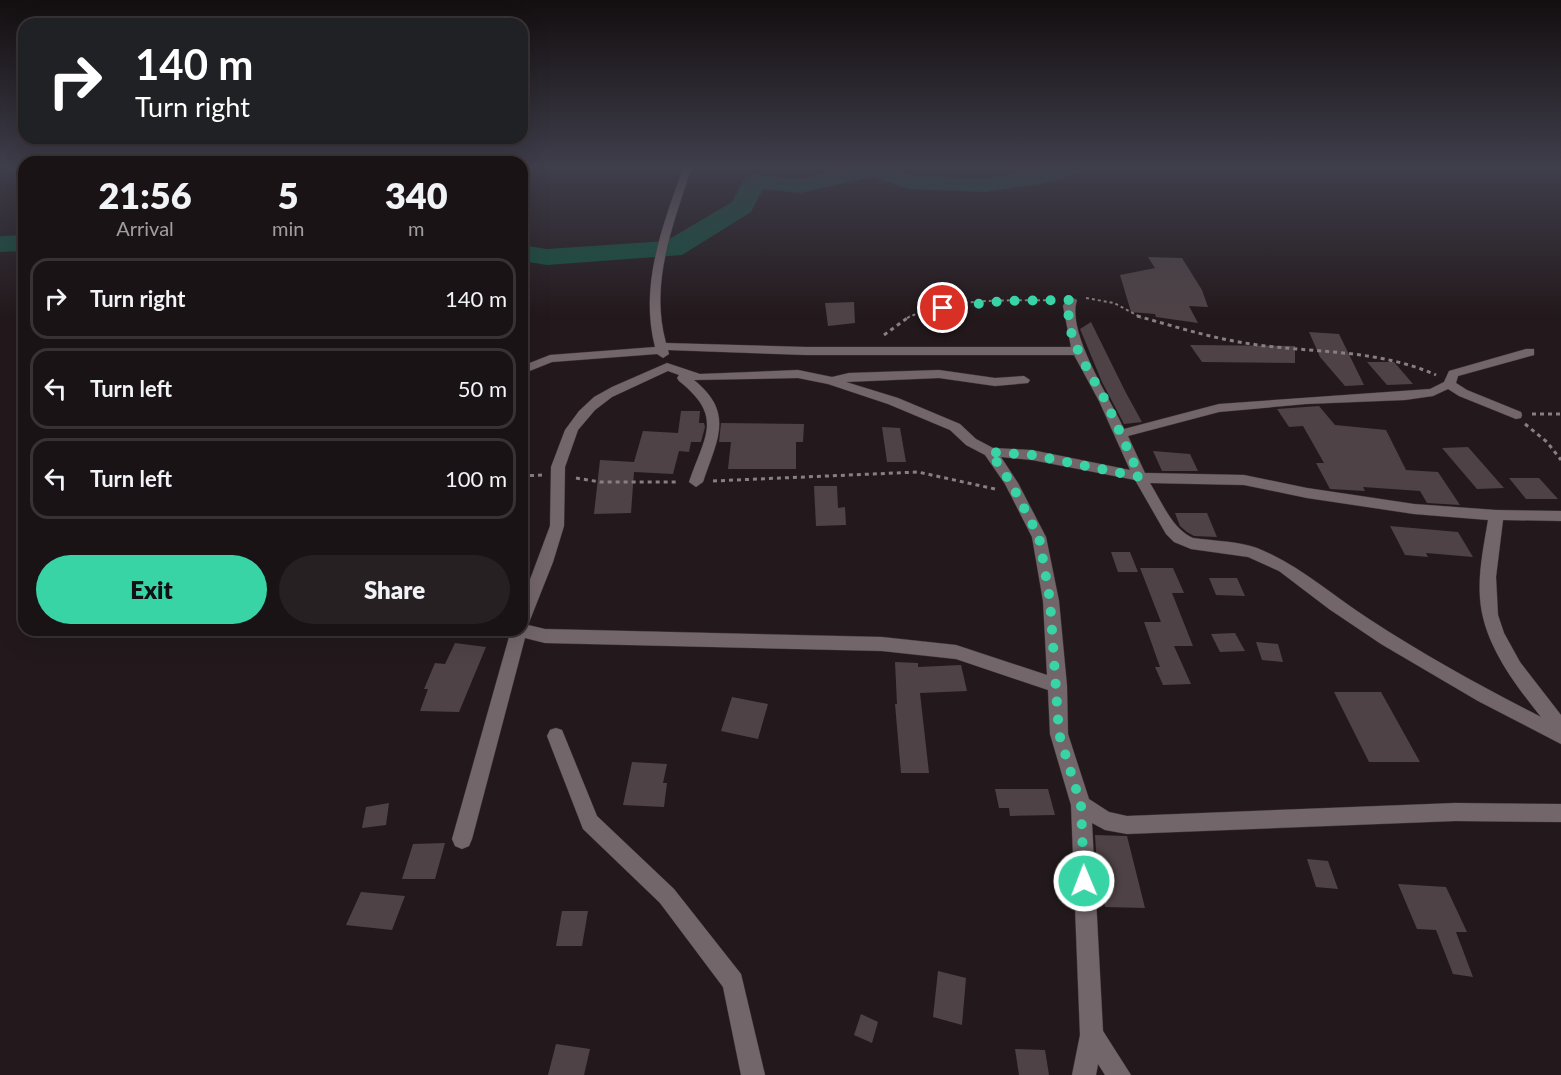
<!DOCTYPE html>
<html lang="en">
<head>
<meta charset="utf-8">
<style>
	body { margin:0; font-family:Lato,sans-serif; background:#272022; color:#f1f3f6; height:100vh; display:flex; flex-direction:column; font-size:22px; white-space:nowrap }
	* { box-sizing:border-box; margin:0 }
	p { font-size:20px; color:#9f9ea0 }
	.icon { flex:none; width:33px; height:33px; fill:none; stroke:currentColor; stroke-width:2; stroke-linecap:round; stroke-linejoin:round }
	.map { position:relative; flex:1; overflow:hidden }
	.side { position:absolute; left:18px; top:156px; width:510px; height:480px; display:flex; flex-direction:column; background:#1a1315; border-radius:18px; box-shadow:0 6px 24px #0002,0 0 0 2px #383234 }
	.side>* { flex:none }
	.top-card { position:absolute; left:18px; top:18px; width:510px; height:126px; border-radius:18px; box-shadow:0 6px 24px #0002,0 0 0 2px #383234; background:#202124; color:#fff; overflow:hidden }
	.pin { position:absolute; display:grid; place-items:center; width:51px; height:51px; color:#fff; margin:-26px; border:3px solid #fff; border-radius:50%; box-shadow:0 2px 6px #0007 }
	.me { position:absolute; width:66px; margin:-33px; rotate:359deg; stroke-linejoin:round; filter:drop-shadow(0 0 4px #0008) }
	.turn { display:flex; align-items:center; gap:21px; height:126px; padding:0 18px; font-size:27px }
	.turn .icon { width:78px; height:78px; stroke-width:2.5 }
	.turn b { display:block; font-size:42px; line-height:51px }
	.eta { display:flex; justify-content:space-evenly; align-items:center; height:102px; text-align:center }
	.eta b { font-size:36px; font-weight:800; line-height:42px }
	.primary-button { display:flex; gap:12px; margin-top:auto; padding:12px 18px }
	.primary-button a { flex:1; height:69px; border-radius:36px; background:#38d4a6; color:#111; font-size:24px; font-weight:800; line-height:69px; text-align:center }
	.primary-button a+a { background:#272022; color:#f1f3f6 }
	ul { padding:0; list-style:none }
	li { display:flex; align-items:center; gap:18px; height:81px; margin:0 12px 9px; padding:0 6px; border:3px solid #383234; border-radius:18px }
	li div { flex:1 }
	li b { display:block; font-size:22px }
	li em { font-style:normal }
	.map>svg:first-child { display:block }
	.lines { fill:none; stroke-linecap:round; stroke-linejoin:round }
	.river { fill:#11513e; fill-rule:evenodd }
	.building { fill:#4e4246 }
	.minor-casing { stroke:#3d3538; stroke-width:1 }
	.path-far1 { stroke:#887f82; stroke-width:2; stroke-dasharray:3 3; stroke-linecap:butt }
	.path { stroke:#887f82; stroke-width:3; stroke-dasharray:4 4; stroke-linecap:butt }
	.minor { fill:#73666b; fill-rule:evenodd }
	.route { stroke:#38d4a6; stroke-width:10; stroke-dasharray:0 18 }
</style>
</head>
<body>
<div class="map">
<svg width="1561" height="1075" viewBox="0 0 1561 1075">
	<rect width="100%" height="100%" fill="#23191c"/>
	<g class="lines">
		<path class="river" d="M 858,166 L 888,166 L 911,175 L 984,178 L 1055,166 L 1092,166 L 1088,171 L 1042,184 L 984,192 L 908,189 L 873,177 L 800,193 L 763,189 L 751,212 L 682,255 L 547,265 L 522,261 L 522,245 L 547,249 L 666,241 L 732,202 L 746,176 L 755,174 L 800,179 Z
			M 24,235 L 24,251 L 0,252 L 0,236 Z"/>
	</g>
	<path class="building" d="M 1148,257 L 1182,258 L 1202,290 L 1208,307 L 1189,306 L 1198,323 L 1156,317 L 1155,314 L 1131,312 L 1120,275 L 1155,268 Z
		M 854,302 L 855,323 L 828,326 L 825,303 Z
		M 1091,322 L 1125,391 L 1142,422 L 1124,424 L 1102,382 L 1080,329 Z
		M 1309,332 L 1339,334 L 1364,385 L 1345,386 L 1320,357 Z
		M 1190,345 L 1295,346 L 1295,363 L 1202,362 Z
		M 1367,362 L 1394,362 L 1413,384 L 1387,385 Z
		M 1319,406 L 1335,425 L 1386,430 L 1406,470 L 1438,472 L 1460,505 L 1427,503 L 1420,491 L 1363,487 L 1365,491 L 1330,489 L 1316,463 L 1324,463 L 1303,426 L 1289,427 L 1277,409 Z
		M 681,411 L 700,411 L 699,423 L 704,423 L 705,427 L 701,442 L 691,442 L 689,452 L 679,451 L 673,474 L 634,472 L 631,513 L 594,514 L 600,460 L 634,462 L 643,431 L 678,433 Z
		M 721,423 L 804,424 L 803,442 L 796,442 L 796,469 L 728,469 L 731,442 L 719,442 Z
		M 882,427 L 900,428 L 906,462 L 887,462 Z
		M 1468,447 L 1504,488 L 1477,489 L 1442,448 Z
		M 1153,451 L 1190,454 L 1198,471 L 1162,471 Z
		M 1509,478 L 1539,478 L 1558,499 L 1526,499 Z
		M 814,486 L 837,486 L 838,508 L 845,507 L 846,525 L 816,526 Z
		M 1175,513 L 1207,513 L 1217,537 L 1194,536 L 1187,532 L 1180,526 Z
		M 1390,526 L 1458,532 L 1473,557 L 1426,553 L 1428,557 L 1405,555 Z
		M 1111,552 L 1130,552 L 1138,572 L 1118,572 Z
		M 1140,568 L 1173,568 L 1184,593 L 1172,593 L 1193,646 L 1174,646 L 1191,684 L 1163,685 L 1155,667 L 1160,667 L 1144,622 L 1161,622 Z
		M 1209,578 L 1237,578 L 1245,596 L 1216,595 Z
		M 1235,633 L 1245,651 L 1220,652 L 1211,634 Z
		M 1256,642 L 1278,644 L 1283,662 L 1262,660 Z
		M 455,643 L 486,647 L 459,712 L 420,711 L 428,689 L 424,689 L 435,663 L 445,664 Z
		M 895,662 L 918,663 L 918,667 L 961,665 L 967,691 L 920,693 L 929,773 L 901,773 L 895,704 L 897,704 Z
		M 1334,692 L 1381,692 L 1420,762 L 1369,762 Z
		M 732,697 L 768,704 L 758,739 L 721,731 Z
		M 632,762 L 667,764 L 663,783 L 667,783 L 664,807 L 623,805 Z
		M 995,789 L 1048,789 L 1055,815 L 1010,816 L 1009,808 L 999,808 Z
		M 389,803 L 386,825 L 362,828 L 366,807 Z
		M 1095,835 L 1127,836 L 1145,908 L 1105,907 L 1097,868 Z
		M 445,843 L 435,879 L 402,879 L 413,844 Z
		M 1307,859 L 1328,861 L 1338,889 L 1316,887 Z
		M 1398,884 L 1446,887 L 1467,932 L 1456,932 L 1473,977 L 1453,974 L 1436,930 L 1417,929 Z
		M 361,892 L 405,896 L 392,930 L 346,925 Z
		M 562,911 L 588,911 L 582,946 L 556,946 Z
		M 938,971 L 966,978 L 962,1025 L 933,1017 Z
		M 861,1014 L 878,1022 L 872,1043 L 854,1035 Z
		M 556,1044 L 590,1049 L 584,1075 L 548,1075 Z
		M 1015,1049 L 1045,1050 L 1049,1075 L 1019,1075 Z"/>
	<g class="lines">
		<g class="minor-casing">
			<path id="minor" d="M 684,166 L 692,166 C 674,223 649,282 666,343 L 806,347 L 1071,347 L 1063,306 L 1067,298 L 1071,297 L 1077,300 C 1066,332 1110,398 1124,429 L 1219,404 L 1430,389 L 1444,382 L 1449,371 L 1526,349 L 1534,349 L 1534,355 L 1458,376 L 1456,383 L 1467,390 L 1521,412 L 1522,415 L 1521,418 L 1516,419 L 1459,396 L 1448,389 L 1433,396 L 1405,400 L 1306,404 L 1219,412 L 1128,436 L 1145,473 L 1148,473 L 1244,475 L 1307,488 L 1414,504 L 1496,510 L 1561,511 L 1561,521 L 1503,520 L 1496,577 L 1498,615 L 1504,633 L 1520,662 L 1561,715 L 1561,744 L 1478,701 L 1381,644 L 1329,609 L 1279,571 L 1248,557 L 1191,549 L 1174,542 L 1166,534 L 1135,480 L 1032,460 L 1001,457 L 1018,483 L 1046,537 L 1059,601 L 1067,686 L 1068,734 L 1089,799 L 1109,812 L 1127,816 L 1455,803 L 1561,804 L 1561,822 L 1455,821 L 1127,834 L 1105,830 L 1092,823 L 1103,1031 L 1131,1075 L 1105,1075 L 1098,1064 L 1096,1075 L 1072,1075 L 1080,1035 L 1071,805 L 1050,734 L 1048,690 L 956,659 L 882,651 L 545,643 L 525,638 L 472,839 L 469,846 L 462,849 L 455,846 L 452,839 L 511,630 L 522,630 L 522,601 L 550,526 L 551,467 L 565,430 L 579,411 L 594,397 L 612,387 L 667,363 L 700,374 L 798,370 L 832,377 L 849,373 L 939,370 L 995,378 L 1024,376 L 1030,380 L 1028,383 L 995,386 L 939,378 L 846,382 L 898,398 L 960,424 L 976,439 L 993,448 L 1032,450 L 1130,470 L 1099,401 L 1074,355 L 806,355 L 668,350 L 669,354 L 663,358 L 657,354 L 552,362 L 522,374 L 522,366 L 550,355 L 655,347 C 639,284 663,225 684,166 ZM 668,371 L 679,375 L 677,378 L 679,381 C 724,417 705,435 689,482 L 696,487 L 703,482 C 717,440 735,413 694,380 L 798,378 L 828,384 L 888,404 L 950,430 L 966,445 L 985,455 L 1005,484 L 1032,537 L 1043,601 L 1047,675 L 956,645 L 882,637 L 545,629 L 528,625 L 553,562 L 564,526 L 565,467 L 578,430 L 595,410 L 612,397 ZM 1150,483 L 1244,485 L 1307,498 L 1414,514 L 1488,520 C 1484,545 1478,572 1480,598 C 1483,643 1514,683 1541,717 C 1482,687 1424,655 1369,619 C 1332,595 1298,564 1257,548 C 1238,541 1213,541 1193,538 C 1172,529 1162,502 1150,483 Z
				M 556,728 L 562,730 L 597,816 L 674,889 L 741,974 L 765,1075 L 741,1075 L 723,987 L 660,903 L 583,829 L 547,736 L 550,730 Z"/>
		</g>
		<path class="path-far1" d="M 1086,298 L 1114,303 L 1142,318
			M 907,318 C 951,297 1007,301 1054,300"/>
		<path class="path" d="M 1137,316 C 1170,325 1204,336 1239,342 C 1305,354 1373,347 1436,375
			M 884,335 L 910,316
			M 1532,414 L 1561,414
			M 1525,424 L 1547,442 L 1561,460
			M 522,476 L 542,475
			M 576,478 L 600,482 L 679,482
			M 713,481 L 918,472 L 995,489"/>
		<use href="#minor" class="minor"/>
	</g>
	<linearGradient id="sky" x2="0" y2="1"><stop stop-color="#130e0f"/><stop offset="0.53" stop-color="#3f3e4b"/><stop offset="1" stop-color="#3f3e4b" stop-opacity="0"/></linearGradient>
	<rect width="1561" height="316" fill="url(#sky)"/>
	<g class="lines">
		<path class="route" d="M 943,308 L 1003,301 L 1071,300 C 1059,332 1094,377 1107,404 C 1118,428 1129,452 1140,477 L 1032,455 L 990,452 L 1011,483 L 1039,537 L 1050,600 L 1059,734 L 1081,805 L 1084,881"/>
	</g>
</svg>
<div class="pin" style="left:943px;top:308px;background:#d93025"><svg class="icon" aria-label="arrive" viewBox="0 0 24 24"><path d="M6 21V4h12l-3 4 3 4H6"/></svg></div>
<svg class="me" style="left:1084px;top:881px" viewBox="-20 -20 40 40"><circle r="17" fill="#38d4a6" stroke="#fff" stroke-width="3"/><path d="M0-11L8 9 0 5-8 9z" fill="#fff"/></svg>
<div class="top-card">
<div class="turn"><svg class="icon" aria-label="right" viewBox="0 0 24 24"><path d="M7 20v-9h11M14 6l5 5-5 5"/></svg><div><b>140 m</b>Turn right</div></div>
</div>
<section class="side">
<div class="eta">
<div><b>21:56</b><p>Arrival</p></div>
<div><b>5</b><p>min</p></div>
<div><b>340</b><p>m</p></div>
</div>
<ul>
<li><svg class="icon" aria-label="right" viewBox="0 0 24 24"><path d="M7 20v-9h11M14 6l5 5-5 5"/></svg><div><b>Turn right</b></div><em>140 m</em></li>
<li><svg class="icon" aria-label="left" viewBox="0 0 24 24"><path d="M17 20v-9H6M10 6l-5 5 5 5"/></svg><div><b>Turn left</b></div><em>50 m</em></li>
<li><svg class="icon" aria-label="left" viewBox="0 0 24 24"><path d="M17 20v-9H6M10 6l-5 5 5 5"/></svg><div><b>Turn left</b></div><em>100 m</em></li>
</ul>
<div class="primary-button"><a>Exit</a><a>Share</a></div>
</section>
</div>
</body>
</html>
